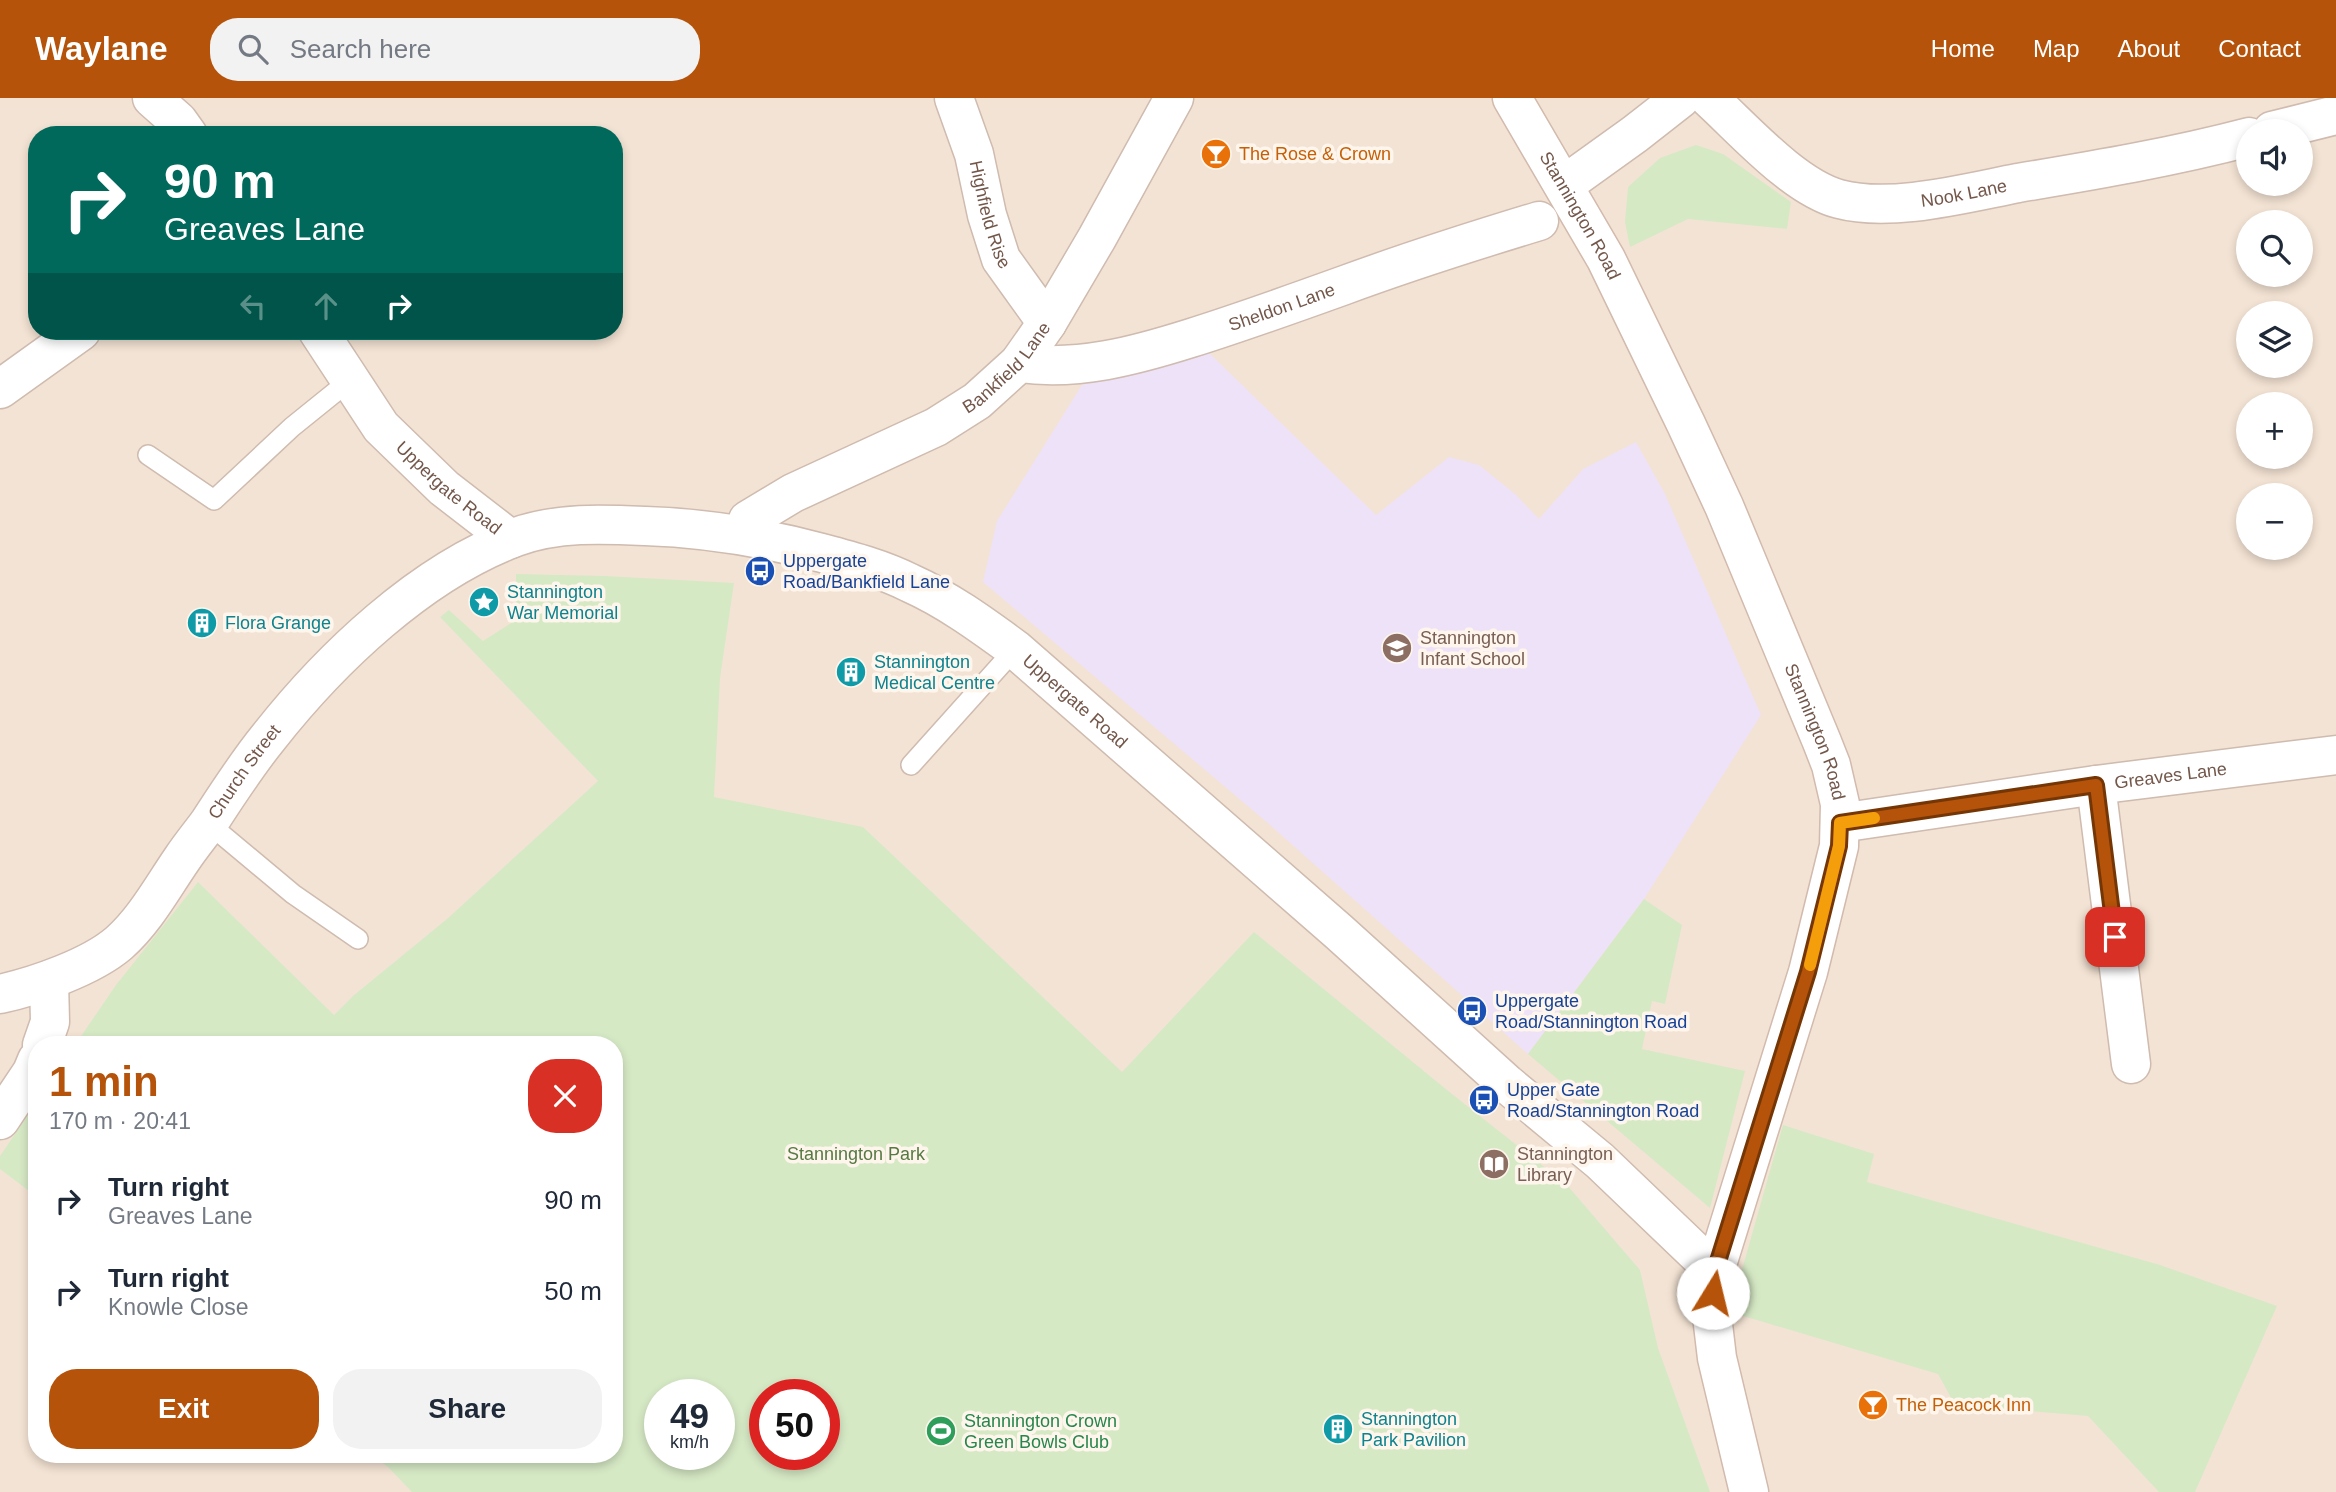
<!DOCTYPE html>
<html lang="en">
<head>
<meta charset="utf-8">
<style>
	body { margin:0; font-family:Arial,sans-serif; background:#f2f2f3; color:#1f2937; height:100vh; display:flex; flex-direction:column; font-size:26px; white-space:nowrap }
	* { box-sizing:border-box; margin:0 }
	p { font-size:23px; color:#747a83 }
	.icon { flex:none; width:38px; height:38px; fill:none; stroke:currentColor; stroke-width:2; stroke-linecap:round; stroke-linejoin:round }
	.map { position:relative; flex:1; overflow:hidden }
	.side { position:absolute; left:28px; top:938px; width:595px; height:427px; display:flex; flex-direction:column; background:#fff; border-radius:28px; box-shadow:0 4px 10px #0003 }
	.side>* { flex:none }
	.banner { position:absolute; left:28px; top:28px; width:595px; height:214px; border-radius:28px; box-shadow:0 4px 10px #0003; background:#00695c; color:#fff; overflow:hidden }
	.buttons { position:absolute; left:2236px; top:21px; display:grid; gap:14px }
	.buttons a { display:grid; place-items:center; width:77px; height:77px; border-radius:50%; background:#fff; box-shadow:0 4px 10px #0003; font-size:35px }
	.speed { position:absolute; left:644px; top:1281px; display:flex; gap:14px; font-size:35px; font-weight:700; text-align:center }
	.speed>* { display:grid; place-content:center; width:91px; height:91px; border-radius:50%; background:#fff; box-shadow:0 4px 10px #0003; line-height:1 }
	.speed small { font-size:18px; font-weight:400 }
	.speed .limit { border:10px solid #d22; background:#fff; color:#111 }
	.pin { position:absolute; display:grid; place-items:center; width:60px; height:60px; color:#fff; margin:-30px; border-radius:14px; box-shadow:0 4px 10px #0006 }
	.me { position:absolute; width:77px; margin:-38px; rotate:9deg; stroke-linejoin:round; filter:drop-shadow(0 0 5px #0008) }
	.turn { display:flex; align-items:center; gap:24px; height:147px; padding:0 21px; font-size:32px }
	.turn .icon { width:91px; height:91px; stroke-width:2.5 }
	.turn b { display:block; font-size:49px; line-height:60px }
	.lanes { display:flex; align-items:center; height:66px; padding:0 21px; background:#0003; justify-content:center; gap:35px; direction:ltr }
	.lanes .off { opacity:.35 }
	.round { display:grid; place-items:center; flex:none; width:74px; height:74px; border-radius:28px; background:#f2f2f3 }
	.summary { display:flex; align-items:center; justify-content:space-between; height:119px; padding:0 21px }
	h1 { font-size:42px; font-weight:700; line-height:52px; color:#b45309 }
	.button { display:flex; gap:14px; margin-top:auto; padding:14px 21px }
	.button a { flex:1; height:80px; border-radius:28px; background:#b45309; color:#fff; font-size:28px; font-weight:700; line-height:80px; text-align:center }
	.button a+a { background:#f2f2f3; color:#1f2937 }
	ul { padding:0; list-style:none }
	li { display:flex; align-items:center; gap:21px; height:91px; padding:0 21px }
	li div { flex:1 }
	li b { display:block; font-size:26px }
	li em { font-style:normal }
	header { display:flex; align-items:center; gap:42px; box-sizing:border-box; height:98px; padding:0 35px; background:#b45309; color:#fff }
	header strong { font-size:33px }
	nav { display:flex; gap:38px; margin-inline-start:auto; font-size:24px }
	.search { width:490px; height:63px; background:#f2f2f3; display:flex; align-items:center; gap:18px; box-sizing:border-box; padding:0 24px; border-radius:28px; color:#747a83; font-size:26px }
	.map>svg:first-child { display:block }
	.residential { fill:#f3e3d4; fill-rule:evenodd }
	.education { fill:#eee2f8 }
	.green { fill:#d6e9c5; fill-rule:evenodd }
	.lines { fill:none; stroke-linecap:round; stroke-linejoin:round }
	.service-casing { stroke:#cfbbaf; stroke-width:22 }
	.minor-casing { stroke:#cfbbaf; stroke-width:41 }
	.secondary-casing { stroke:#d2baad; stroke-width:41 }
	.service { stroke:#fff; stroke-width:19 }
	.minor { stroke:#fff; stroke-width:38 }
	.secondary { stroke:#fff; stroke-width:38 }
	.route-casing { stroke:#753606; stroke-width:18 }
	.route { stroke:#b45309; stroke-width:12 }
	.slow { stroke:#f59e0b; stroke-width:12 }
	.labels { text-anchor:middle; stroke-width:7; stroke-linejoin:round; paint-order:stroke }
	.food-label { font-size:18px; fill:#c56008; stroke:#fef6ec; text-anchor:start }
	.street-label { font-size:18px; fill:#74574b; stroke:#fef6ec }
	.transit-label { font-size:18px; fill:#164399; stroke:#fef6ec; text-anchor:start }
	.culture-label { font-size:18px; fill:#0d838f; stroke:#fef6ec; text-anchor:start }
	.education-label { font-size:18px; fill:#785e54; stroke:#fef6ec; text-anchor:start }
	.park-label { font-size:18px; fill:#577943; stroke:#fef6ec }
	.leisure-label { font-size:18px; fill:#27864d; stroke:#fef6ec; text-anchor:start }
</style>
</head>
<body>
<header>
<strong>Waylane</strong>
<div class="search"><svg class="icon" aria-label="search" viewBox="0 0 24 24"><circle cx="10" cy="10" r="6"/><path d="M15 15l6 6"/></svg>Search here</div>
<nav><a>Home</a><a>Map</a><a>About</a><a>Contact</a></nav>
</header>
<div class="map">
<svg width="2336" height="1394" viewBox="0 0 2336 1394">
	<rect width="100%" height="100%" fill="#fcf1e6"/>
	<path class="residential" d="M 0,0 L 2336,0 L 2336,1394 L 0,1394 ZM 2249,33 L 2301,33 L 2301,86 L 2249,86 ZM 37,37 L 614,37 L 614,233 L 37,233 ZM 2249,124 L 2301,124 L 2301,177 L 2249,177 ZM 2249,215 L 2301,215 L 2301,268 L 2249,268 ZM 2249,306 L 2301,306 L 2301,359 L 2249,359 ZM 2249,397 L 2301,397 L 2301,450 L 2249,450 ZM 37,947 L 614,947 L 614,1356 L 37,1356 ZM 660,1297 L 719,1297 L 719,1356 L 660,1356 ZM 765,1297 L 824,1297 L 824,1356 L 765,1356 Z"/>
	<path class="education" d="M 1207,253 L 1376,417 L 1449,359 L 1479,367 L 1515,396 L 1539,421 L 1583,371 L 1636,344 L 1665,396 L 1761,617 L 1644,801 L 1528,956 L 1269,726 L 983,484 L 997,423 L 1082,287 Z"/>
	<path class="green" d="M 1696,47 L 1723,56 L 1791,104 L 1787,131 L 1688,121 L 1630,149 L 1625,124 L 1628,89 L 1660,60 Z
		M 516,476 L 605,478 L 734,485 L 720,580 L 714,699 L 863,729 L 1122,974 L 1254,834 L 1447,992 L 1567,1087 L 1640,1172 L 1658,1250 L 1710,1394 L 412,1394 L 388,1369 L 371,1356 L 614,1356 L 614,947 L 75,947 L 116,887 L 198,784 L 334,917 L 353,898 L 447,821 L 598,683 L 440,519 L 449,512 L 483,543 L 516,522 ZM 660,1297 L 719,1297 L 719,1356 L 660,1356 ZM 765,1297 L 824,1297 L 824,1356 L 765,1356 Z
		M 1644,801 L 1682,827 L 1665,906 L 1652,903 L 1642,951 L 1745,973 L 1710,1110 L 1528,956 Z
		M 37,1004 L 37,1099 L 0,1071 L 0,1058 Z
		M 1783,1027 L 1874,1056 L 1867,1084 L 2160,1167 L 2277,1208 L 2195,1394 L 2159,1394 L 2088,1318 L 1955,1307 L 1938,1276 L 1730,1214 Z"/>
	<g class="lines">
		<g class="service-casing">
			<path id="service" d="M 148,357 L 214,402 L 292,329 L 349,283
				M 911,667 L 1015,551
				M 208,725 L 293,796 L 358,841"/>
		</g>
		<g class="minor-casing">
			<g id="minor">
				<path d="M 152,0 L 178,23 L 188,37"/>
				<path id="s1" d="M 954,0 L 974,56 L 987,117 L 1001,161 L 1047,225"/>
				<path id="s2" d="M 1709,0 C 1744,32 1794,89 1839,101 C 1891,115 1966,95 2018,85 C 2096,72 2173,59 2249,39"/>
				<path d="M 2272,33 L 2336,17"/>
				<path d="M 1564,87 L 1635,36 L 1681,0"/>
				<path id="s3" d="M 318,233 L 381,329 L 444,390 L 510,441"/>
				<path id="s4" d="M 1019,265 C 1078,273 1134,258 1191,240 C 1242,224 1292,206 1342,188 C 1407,164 1473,143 1539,123"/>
				<path d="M 0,291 L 81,233"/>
				<path id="s5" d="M 743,436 L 748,422 L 793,395 L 936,329 L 977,303 L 1019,265 L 1047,225 L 1097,140 L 1174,0"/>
				<path d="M 2096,687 L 2131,966"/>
				<path id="s6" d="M 1840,725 L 2096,687 L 2336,657"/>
				<path id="s7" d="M 0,896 C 36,888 91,869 119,845 C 145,822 162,790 182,761 C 190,749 199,738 208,726 C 227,697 246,667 268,640 C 330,561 421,474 516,439 C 557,424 602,426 645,428 C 707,430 762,439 822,455 C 852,463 882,471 910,485 C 948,502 982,527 1015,551 L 1339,834 L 1507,986 L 1600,1063 L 1715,1173"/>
				<path d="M 42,947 L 50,924 L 49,882"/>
				<path d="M 0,1022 L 32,974 L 37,962"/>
			</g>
		</g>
		<g class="secondary-casing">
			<g id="secondary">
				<path id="s8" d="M 1512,0 L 1606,161 L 1686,326 L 1724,408 L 1822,644 L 1831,667 L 1840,706 L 1839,748 L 1808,874 L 1715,1173 L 1712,1218 L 1717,1260 L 1749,1394"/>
			</g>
		</g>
		<use href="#service" class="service"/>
		<use href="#minor" class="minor"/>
		<use href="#secondary" class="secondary"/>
	</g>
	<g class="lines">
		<g class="route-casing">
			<path id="route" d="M 1713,1195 L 1715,1173 L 1808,874 L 1839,748 L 1840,725 L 2096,687 L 2115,839"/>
		</g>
		<use href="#route" class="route"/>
		<path class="slow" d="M 1810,867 L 1839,748 L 1840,725 L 1874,720"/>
	</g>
	<defs>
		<g id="bar-disc" transform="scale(1.575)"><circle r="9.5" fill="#e8710a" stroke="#fef6ec"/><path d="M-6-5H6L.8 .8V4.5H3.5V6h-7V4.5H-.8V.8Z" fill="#fff"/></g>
		<g id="bus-disc" transform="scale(1.575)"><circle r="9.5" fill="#1a4fb4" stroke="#fef6ec"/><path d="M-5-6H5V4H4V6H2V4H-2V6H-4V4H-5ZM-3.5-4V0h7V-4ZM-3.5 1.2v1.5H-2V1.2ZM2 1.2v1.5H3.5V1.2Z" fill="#fff"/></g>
		<g id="sight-disc" transform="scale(1.575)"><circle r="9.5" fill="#0f9aa8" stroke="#fef6ec"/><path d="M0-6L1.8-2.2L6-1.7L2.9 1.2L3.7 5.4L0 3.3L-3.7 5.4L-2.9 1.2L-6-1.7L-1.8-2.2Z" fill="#fff"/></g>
		<g id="building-disc" transform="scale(1.575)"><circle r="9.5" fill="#0f9aa8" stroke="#fef6ec"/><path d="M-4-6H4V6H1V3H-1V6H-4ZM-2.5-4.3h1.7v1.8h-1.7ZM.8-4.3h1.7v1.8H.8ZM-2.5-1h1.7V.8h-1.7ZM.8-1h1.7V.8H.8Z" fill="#fff"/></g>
		<g id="school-disc" transform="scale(1.575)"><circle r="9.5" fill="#8d6e63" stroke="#fef6ec"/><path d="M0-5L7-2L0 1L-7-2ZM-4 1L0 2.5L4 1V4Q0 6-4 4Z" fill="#fff"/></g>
		<g id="library-disc" transform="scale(1.575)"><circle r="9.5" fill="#8d6e63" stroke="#fef6ec"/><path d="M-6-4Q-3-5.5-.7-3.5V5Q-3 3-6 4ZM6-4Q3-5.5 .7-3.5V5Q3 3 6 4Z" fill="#fff"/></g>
		<g id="stadium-disc" transform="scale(1.575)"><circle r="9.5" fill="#2e9e5b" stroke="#fef6ec"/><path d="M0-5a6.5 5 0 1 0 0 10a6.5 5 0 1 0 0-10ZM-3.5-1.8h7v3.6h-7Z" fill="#fff"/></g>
	</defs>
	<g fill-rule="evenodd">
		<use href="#bar-disc" x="1216" y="56"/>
		<use href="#bus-disc" x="760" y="473"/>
		<use href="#sight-disc" x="484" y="504"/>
		<use href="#building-disc" x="202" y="525"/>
		<use href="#school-disc" x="1397" y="550"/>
		<use href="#building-disc" x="851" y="574"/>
		<use href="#bus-disc" x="1472" y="913"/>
		<use href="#bus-disc" x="1484" y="1002"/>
		<use href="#library-disc" x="1494" y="1066"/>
		<use href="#bar-disc" x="1873" y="1307"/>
		<use href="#building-disc" x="1338" y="1331"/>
		<use href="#stadium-disc" x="941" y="1333"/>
	</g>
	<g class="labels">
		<g class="food-label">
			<text x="1239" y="62">The Rose &amp; Crown</text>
			<text x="1896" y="1313">The Peacock Inn</text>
		</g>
		<g class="street-label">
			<text dy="6" stroke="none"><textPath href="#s2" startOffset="292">Nook Lane</textPath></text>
			<text dy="6" stroke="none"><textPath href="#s1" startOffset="122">Highfield Rise</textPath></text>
			<text dy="6" stroke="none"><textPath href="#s8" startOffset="136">Stannington Road</textPath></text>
			<text dy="6" stroke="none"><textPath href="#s4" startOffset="271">Sheldon Lane</textPath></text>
			<text dy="6" stroke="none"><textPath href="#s5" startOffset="318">Bankfield Lane</textPath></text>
			<text dy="6" stroke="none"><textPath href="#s3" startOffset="206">Uppergate Road</textPath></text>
			<text dy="6" stroke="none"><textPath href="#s7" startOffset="1314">Uppergate Road</textPath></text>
			<text dy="6" stroke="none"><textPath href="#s8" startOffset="704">Stannington Road</textPath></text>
			<text dy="6" stroke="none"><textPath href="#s7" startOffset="343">Church Street</textPath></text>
			<text dy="6" stroke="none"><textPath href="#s6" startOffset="334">Greaves Lane</textPath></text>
		</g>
		<g class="transit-label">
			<text x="783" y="469">Uppergate<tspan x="783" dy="21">Road/Bankfield Lane</tspan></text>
			<text x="1495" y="909">Uppergate<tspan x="1495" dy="21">Road/Stannington Road</tspan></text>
			<text x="1507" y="998">Upper Gate<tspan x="1507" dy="21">Road/Stannington Road</tspan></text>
		</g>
		<g class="culture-label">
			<text x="507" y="500">Stannington<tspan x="507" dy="21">War Memorial</tspan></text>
			<text x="225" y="531">Flora Grange</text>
			<text x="874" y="570">Stannington<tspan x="874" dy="21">Medical Centre</tspan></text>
			<text x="1361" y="1327">Stannington<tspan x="1361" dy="21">Park Pavilion</tspan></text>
		</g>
		<g class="education-label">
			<text x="1420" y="546">Stannington<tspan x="1420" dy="21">Infant School</tspan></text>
			<text x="1517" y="1062">Stannington<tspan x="1517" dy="21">Library</tspan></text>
		</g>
		<g class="park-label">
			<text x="856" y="1062">Stannington Park</text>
		</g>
		<g class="leisure-label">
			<text x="964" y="1329">Stannington Crown<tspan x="964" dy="21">Green Bowls Club</tspan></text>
		</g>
	</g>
</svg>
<div class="buttons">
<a><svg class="icon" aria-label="sound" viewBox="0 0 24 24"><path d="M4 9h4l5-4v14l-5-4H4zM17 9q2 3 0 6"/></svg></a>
<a><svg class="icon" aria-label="search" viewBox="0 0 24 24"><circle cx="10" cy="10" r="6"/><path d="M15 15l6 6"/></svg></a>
<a><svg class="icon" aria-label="layers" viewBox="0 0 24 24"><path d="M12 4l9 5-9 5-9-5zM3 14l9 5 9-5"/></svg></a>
<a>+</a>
<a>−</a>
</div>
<div class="speed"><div>49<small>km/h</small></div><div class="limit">50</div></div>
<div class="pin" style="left:2115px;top:839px;background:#d93025"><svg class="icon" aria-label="arrive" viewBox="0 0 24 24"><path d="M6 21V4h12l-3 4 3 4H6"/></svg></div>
<svg class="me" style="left:1713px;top:1195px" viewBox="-20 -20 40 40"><circle r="19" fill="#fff"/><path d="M0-13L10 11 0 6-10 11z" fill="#b45309"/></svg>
<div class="banner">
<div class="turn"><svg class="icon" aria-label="right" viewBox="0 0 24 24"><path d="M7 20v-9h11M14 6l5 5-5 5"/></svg><div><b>90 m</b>Greaves Lane</div></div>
<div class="lanes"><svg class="icon off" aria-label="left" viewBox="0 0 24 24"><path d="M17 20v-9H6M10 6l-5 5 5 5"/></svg><svg class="icon off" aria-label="ahead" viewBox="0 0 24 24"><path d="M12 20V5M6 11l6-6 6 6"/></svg><svg class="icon" aria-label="right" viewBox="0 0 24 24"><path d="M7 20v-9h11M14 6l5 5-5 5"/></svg></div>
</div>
<section class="side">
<div class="summary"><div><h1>1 min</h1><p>170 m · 20:41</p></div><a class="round" style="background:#d93025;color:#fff"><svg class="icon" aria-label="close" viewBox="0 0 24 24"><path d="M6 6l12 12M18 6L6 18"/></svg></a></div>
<ul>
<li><svg class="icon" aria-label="right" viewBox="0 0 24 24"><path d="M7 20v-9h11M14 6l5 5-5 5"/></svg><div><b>Turn right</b><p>Greaves Lane</p></div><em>90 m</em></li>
<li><svg class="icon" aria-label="right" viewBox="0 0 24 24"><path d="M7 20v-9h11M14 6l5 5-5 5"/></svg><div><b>Turn right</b><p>Knowle Close</p></div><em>50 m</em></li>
</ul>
<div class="button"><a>Exit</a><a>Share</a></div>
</section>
</div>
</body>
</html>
